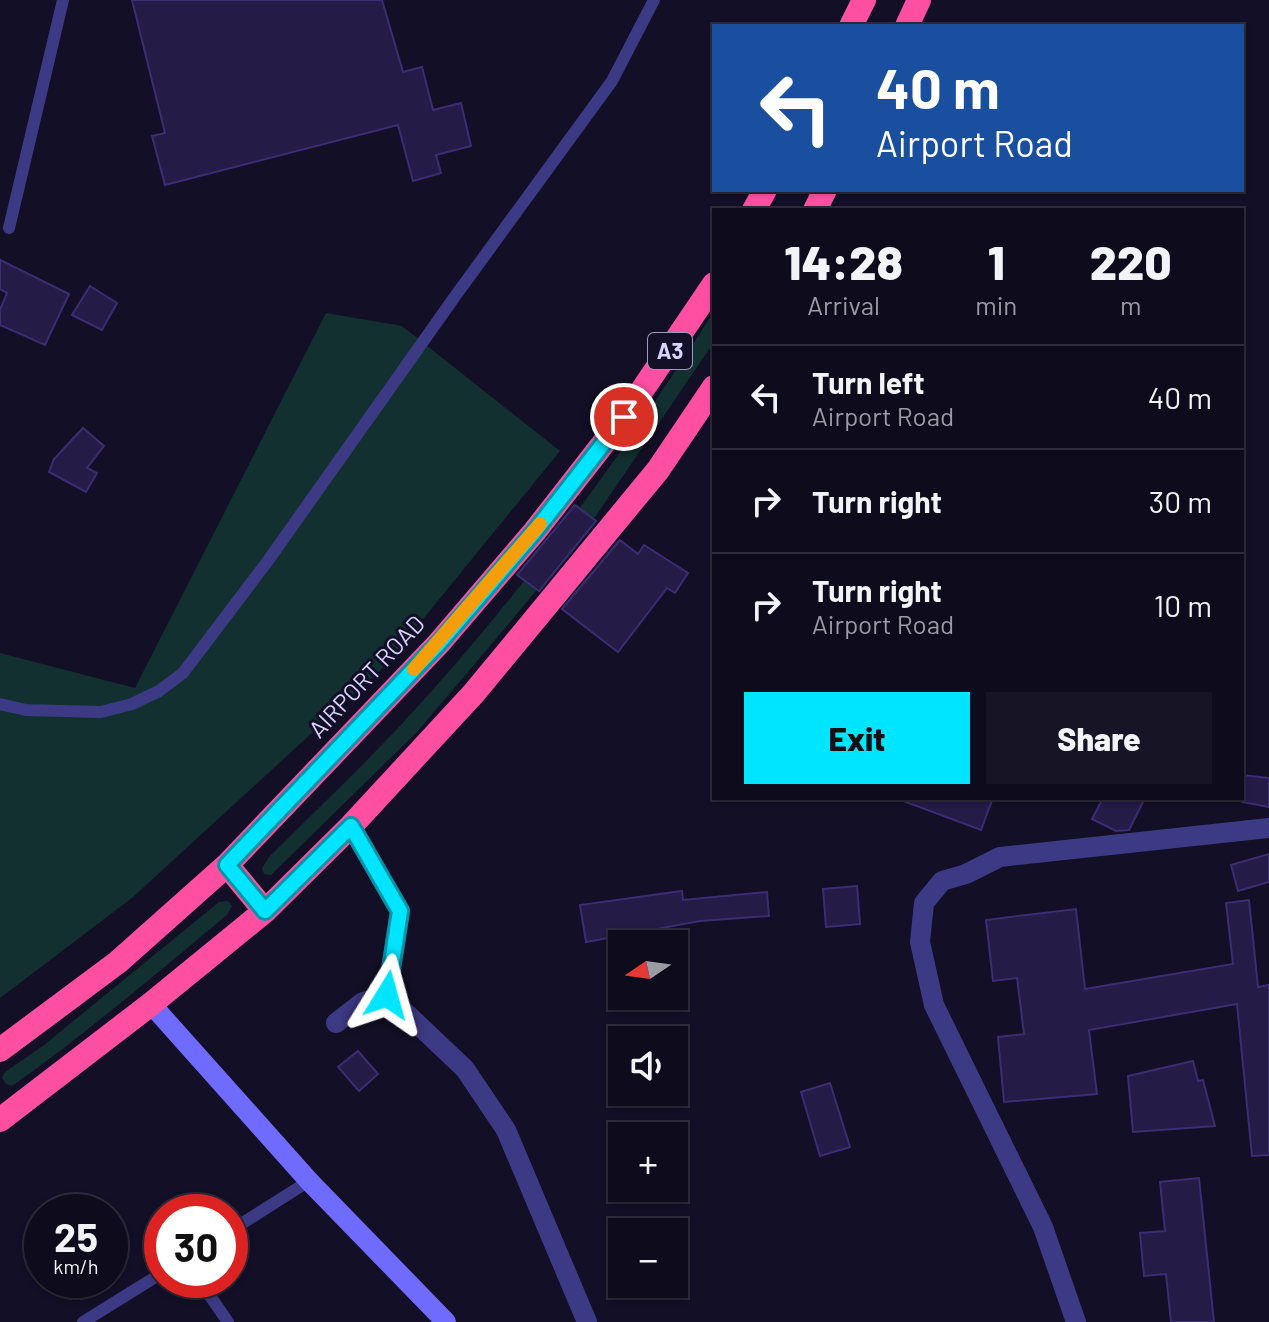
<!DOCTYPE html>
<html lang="en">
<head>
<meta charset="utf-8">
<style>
	body { margin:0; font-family:Barlow,sans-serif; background:#171425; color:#f1f3f6; height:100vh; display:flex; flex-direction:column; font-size:30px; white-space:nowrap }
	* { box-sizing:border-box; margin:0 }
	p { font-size:26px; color:#9b9ba3 }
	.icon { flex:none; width:44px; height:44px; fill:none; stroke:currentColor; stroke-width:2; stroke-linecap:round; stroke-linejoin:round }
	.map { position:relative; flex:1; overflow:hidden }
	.drawer { position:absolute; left:712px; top:208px; width:532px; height:592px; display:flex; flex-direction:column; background:#0e0b1c; border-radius:0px; box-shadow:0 2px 6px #0004,0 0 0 2px #2e2b3b }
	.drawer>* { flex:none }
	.hud { position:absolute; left:712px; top:24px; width:532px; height:168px; border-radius:0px; box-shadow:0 2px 6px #0004,0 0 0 2px #2e2b3b; background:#1a4fa0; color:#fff; overflow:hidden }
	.needle { width:52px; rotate:257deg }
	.controls { position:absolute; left:608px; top:930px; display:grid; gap:16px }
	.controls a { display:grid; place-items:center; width:80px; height:80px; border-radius:0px; background:#0e0b1c; box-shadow:0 2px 6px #0004,0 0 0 2px #2e2b3b; font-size:40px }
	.speed { position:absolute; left:24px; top:1194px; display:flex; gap:16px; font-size:40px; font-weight:700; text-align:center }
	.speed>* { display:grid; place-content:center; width:104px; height:104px; border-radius:50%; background:#0e0b1c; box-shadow:0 2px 6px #0004,0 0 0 2px #2e2b3b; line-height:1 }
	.speed small { font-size:20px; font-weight:400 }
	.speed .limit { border:12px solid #d22; background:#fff; color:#111 }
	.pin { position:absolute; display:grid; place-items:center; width:68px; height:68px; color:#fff; margin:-34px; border:4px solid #fff; border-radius:50%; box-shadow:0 2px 8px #0007 }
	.me { position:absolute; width:88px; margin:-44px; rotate:8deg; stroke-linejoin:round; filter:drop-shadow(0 0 6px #0008) }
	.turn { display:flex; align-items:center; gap:28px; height:168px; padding:0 32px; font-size:36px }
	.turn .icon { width:104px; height:104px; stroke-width:2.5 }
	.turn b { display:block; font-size:56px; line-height:68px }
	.eta { display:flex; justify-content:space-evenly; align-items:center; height:136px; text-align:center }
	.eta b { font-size:48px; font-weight:800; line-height:56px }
	.action { display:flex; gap:16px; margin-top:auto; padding:16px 32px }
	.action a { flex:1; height:92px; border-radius:0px; background:#00e5ff; color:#111; font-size:32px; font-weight:800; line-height:92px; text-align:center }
	.action a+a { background:#171425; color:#f1f3f6 }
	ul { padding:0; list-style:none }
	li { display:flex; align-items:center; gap:24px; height:104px; padding:0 32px; border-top:2px solid #2e2b3b }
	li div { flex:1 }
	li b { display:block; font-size:30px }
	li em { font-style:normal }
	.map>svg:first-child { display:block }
	.green { fill:#12302f }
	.building { fill:#241b47; stroke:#3b2d73; stroke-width:2 }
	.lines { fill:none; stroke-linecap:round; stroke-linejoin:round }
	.lane { stroke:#3d3a85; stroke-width:12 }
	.street { stroke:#3d3a85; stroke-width:20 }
	.secondary { stroke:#6f6bff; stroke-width:20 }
	.highway { stroke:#ff4fa3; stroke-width:24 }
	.route-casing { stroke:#0095a6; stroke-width:20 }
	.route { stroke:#00e5ff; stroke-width:14 }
	.slow { stroke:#f59e0b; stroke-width:14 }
	.labels { text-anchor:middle; stroke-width:6; stroke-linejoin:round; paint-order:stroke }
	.shield { fill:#130f26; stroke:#9e99be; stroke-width:2 }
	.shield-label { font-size:22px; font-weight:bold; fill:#d9d4ff }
	.street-label { font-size:24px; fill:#d9d4ff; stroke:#130f26 }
</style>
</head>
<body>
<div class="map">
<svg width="1269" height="1322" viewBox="0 0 1269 1322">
	<rect width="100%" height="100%" fill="#130f26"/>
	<path class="green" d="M 714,311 L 714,342 L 587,529 L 506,627 L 417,732 L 271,875 L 264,874 L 262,868 L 270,856 C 313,813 358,771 399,727 C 518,599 621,458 714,311 Z
		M 326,313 L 402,326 L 560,451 L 384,667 L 132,898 L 0,998 L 0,653 L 135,688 Z
		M 228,901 L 232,906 L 227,915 C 157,973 87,1033 12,1086 L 6,1084 L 2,1078 L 4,1073 L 44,1045 L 219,902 Z"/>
	<path class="building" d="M 132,0 L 382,0 L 403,72 L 422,67 L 433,110 L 461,103 L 471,146 L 436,155 L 441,173 L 413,181 L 398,125 L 165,185 L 152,136 L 165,133 Z
		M 0,260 L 69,294 L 45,345 L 0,325 L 0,310 L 7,293 L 0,289 Z
		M 90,286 L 117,303 L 102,330 L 72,315 Z
		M 83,428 L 104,446 L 87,468 L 97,473 L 86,492 L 49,472 L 54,459 Z
		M 575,505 L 596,521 L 539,591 L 517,575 Z
		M 620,540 L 638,554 L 644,545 L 688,573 L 675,593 L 667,588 L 618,652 L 562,609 Z
		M 1242,775 L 1269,778 L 1269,807 L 1242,802 Z
		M 904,798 L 993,798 L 981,830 L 903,801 Z
		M 1103,798 L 1145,798 L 1129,830 L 1116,831 L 1092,819 Z
		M 1269,854 L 1269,882 L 1238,891 L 1231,865 Z
		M 857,886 L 860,924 L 826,927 L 823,889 Z
		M 682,891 L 683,900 L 767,892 L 769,916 L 700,921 L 586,942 L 580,905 Z
		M 1249,900 L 1258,987 L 1269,985 L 1269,1155 L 1252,1156 L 1237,1004 L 1089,1030 L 1097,1094 L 1004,1102 L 998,1037 L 1024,1034 L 1017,978 L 993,981 L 986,920 L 1076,909 L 1085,989 L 1233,964 L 1226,903 Z
		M 358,1051 L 378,1074 L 359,1091 L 338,1067 Z
		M 1193,1061 L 1198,1081 L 1203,1080 L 1215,1126 L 1133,1132 L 1128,1076 Z
		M 830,1083 L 850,1147 L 820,1156 L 801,1092 Z
		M 1199,1178 L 1214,1322 L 1171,1322 L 1166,1274 L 1144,1276 L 1140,1233 L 1165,1231 L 1160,1182 Z"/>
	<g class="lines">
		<path class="lane" d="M 9,228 L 63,0
			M 0,704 L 26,710 L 101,712 L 132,704 L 159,691 L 183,673 L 267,562 L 456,295 L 612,81 L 654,0
			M 230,1231 L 309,1181
			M 199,1280 L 228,1322
			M 83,1322 L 162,1273"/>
		<path class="street" d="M 387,995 L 465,1069 L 506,1130 L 587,1322
			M 336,1023 L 363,1002 L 387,995 L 400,911 L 351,826
			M 1076,1322 L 1043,1227 L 934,1005 L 920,942 L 924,903 L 942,881 L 966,874 L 1000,857 L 1269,828"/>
		<path class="secondary" d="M 151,1004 L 309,1181 L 446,1322"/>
		<path class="highway" d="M 851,26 L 864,0
			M 907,26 L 919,0
			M 754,210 L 765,190
			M 815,210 L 825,190
			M 227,865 L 265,911
			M 0,1050 L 118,962 L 227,865 L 439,643 L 535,531 L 624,417 L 714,284
			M 0,1120 L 151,1004 L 265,911 L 351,826 L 474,693 L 658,470 L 714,387"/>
	</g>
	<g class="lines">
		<g class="route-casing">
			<path id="route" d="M 387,995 L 400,911 L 351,826 L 265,911 L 227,865 L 439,643 L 535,531 L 624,417"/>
		</g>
		<use href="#route" class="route"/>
		<path class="slow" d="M 414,669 L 540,524"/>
	</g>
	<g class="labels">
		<rect class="shield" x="648" y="333" width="44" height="36" rx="6"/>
		<g class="shield-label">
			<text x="670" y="359">A3</text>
		</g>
		<g class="street-label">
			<text transform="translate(367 677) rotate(-47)" y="8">AIRPORT ROAD</text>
		</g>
	</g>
</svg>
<div class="controls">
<a><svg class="needle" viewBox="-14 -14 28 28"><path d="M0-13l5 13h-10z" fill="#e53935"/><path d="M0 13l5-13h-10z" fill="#9b9ba3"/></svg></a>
<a><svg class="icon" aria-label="sound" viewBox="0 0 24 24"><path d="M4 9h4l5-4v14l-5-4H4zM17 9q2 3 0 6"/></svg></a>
<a>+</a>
<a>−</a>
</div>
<div class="speed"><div>25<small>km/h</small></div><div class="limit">30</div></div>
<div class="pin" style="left:624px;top:417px;background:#d93025"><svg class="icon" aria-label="arrive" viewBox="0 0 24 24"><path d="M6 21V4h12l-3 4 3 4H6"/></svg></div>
<svg class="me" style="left:387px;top:995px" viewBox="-20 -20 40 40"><path d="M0-17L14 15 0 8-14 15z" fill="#00e5ff" stroke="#fff" stroke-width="4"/></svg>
<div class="hud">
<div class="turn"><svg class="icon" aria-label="left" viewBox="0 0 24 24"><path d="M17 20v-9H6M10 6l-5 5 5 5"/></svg><div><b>40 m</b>Airport Road</div></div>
</div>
<section class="drawer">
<div class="eta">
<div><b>14:28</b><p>Arrival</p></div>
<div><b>1</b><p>min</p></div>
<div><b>220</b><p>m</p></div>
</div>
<ul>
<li><svg class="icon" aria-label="left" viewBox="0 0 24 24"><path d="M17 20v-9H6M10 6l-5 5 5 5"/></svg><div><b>Turn left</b><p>Airport Road</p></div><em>40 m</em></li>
<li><svg class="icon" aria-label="right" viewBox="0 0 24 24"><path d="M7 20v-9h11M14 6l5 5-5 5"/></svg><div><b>Turn right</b></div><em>30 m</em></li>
<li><svg class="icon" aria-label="right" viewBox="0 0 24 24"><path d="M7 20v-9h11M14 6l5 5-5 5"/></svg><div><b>Turn right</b><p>Airport Road</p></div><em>10 m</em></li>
</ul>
<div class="action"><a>Exit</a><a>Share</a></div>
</section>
</div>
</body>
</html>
